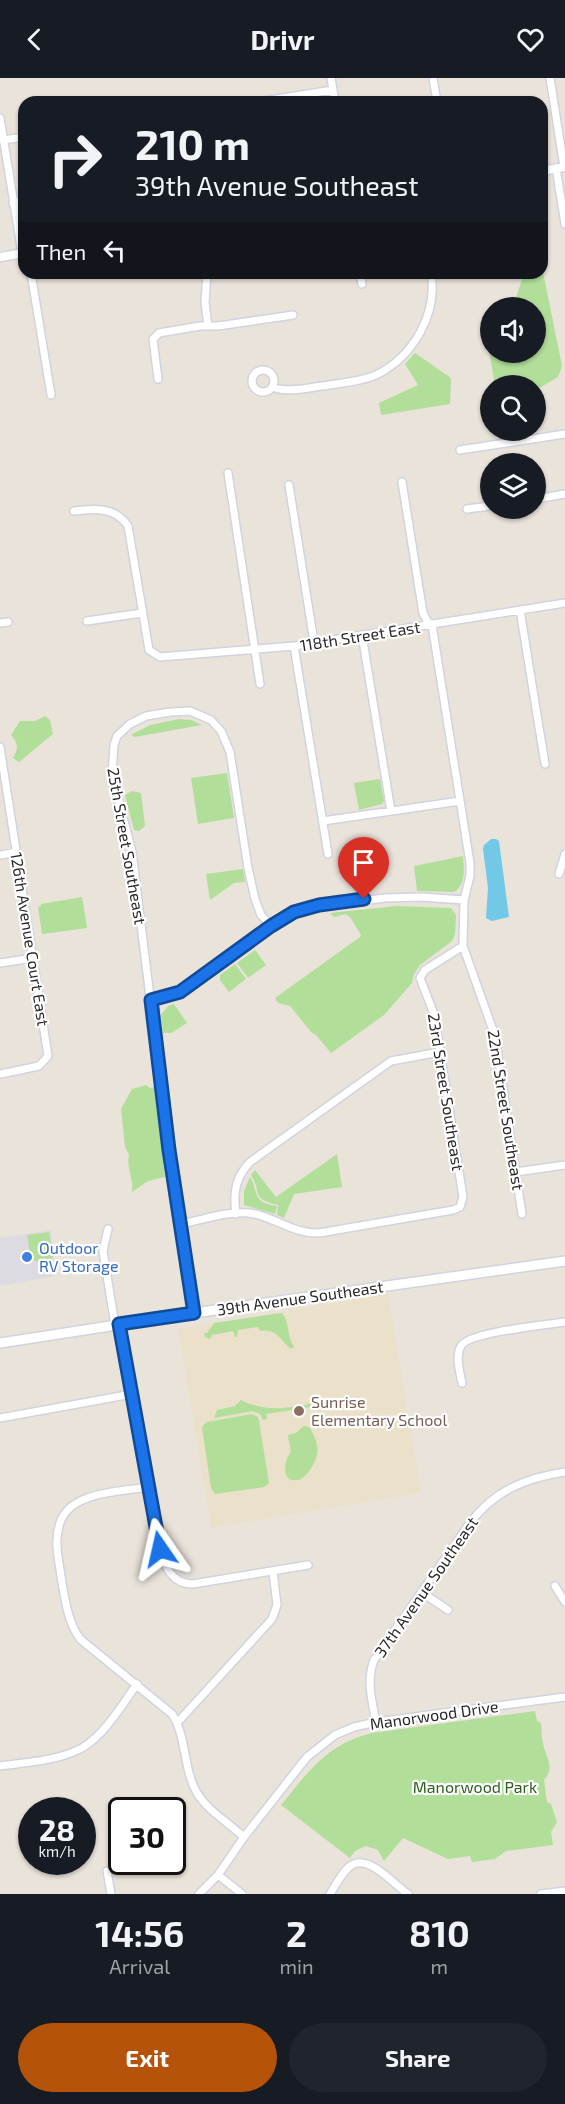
<!DOCTYPE html>
<html lang="en">
<head>
<meta charset="utf-8">
<style>
	body { margin:0; font-family:"Exo 2",sans-serif; background:#20242c; color:#f1f3f6; height:100vh; display:flex; flex-direction:column; font-size:22px; white-space:nowrap }
	* { box-sizing:border-box; margin:0 }
	p { font-size:20px; color:#9ea1a6 }
	.icon { flex:none; width:33px; height:33px; fill:none; stroke:currentColor; stroke-width:2; stroke-linecap:round; stroke-linejoin:round }
	.map { position:relative; height:1816px; overflow:hidden }
	.panel { display:flex; flex-direction:column; background:#171b24; flex:1 }
	.panel>* { flex:none }
	.hud { position:absolute; left:18px; top:18px; width:530px; height:183px; border-radius:18px; box-shadow:0 2px 4px #0004; background:#171b24; color:#f1f3f6; overflow:hidden }
	.buttons { position:absolute; left:480px; top:219px; display:grid; gap:12px }
	.buttons a { display:grid; place-items:center; width:66px; height:66px; border-radius:50%; background:#171b24; box-shadow:0 2px 4px #0004; font-size:30px }
	.speed { position:absolute; left:18px; top:1719px; display:flex; gap:12px; font-size:30px; font-weight:700; text-align:center }
	.speed>* { display:grid; place-content:center; width:78px; height:78px; border-radius:50%; background:#171b24; box-shadow:0 2px 4px #0004; line-height:1 }
	.speed small { font-size:15px; font-weight:400 }
	.speed .limit { border:3px solid #111; border-radius:9px; background:#fff; color:#111 }
	.pin { position:absolute; display:grid; place-items:center; width:51px; height:51px; color:#fff; margin:-62px -26px; border-radius:50% 50% 50% 0; rotate:-45deg; box-shadow:0 0 6px #0007 }
	.pin .icon { rotate:45deg }
	.me { position:absolute; width:66px; margin:-33px; rotate:349deg; stroke-linejoin:round; filter:drop-shadow(0 0 4px #0008) }
	.turn { display:flex; align-items:center; gap:21px; height:126px; padding:0 18px; font-size:27px }
	.turn .icon { width:78px; height:78px; stroke-width:2.5 }
	.turn b { display:block; font-size:42px; line-height:51px }
	.then { display:flex; align-items:center; height:57px; padding:0 18px; background:#0003; gap:12px; font-size:22px }
	.eta { display:flex; justify-content:space-evenly; align-items:center; height:102px; text-align:center }
	.eta b { font-size:36px; font-weight:700; line-height:42px }
	.button { display:flex; gap:12px; margin-top:auto; padding:12px 18px }
	.button a { flex:1; height:69px; border-radius:36px; background:#b45309; color:#fff; font-size:24px; font-weight:700; line-height:69px; text-align:center }
	.button a+a { background:#20242c; color:#f1f3f6 }
	header { display:flex; justify-content:space-between; align-items:center; height:78px; padding:0 18px; background:#171b24; font-size:27px; font-weight:700 }
	.map>svg:first-child { display:block }
	.industrial { fill:#dddbe2 }
	.education { fill:#ebe0ca }
	.green { fill:#b1de99 }
	.water { fill:#72c9e7 }
	.lines { fill:none; stroke-linecap:round; stroke-linejoin:round }
	.minor-casing { stroke:#d0d3e0; stroke-width:10 }
	.tertiary-casing { stroke:#d0d3e0; stroke-width:11 }
	.secondary-casing { stroke:#d0d3e0; stroke-width:12 }
	.minor { stroke:#fff; stroke-width:7 }
	.tertiary { stroke:#fff; stroke-width:8 }
	.secondary { stroke:#fff; stroke-width:9 }
	.route-casing { stroke:#114b97; stroke-width:15 }
	.route { stroke:#1a73e8; stroke-width:10 }
	.shop-dot { fill:#3f7fe0; stroke:#fff; stroke-width:2 }
	.education-dot { fill:#8d6e63; stroke:#fff; stroke-width:2 }
	.labels { text-anchor:middle; stroke-width:4.5; stroke-linejoin:round; paint-order:stroke }
	.street-label { font-size:16px; fill:#282828; stroke:#fff }
	.shop-label { font-size:16px; fill:#366cbe; stroke:#fff; text-anchor:start }
	.education-label { font-size:16px; fill:#785e54; stroke:#fff; text-anchor:start }
	.park-label { font-size:16px; fill:#2c601d; stroke:#fff }
</style>
</head>
<body>
<header><svg class="icon" aria-label="back" viewBox="0 0 24 24"><path d="M15 5l-7 7 7 7"/></svg>Drivr<svg class="icon" aria-label="heart" viewBox="0 0 24 24"><path d="M12 20l-8-8c-3-5 5-10 8-4 3-6 11-1 8 4z"/></svg></header>
<div class="map">
<svg width="565" height="1816" viewBox="0 0 565 1816">
	<rect width="100%" height="100%" fill="#eae3da"/>
	<path class="industrial" d="M 51,1152 L 55,1198 L 0,1208 L 0,1160 Z"/>
	<path class="education" d="M 388,1216 L 421,1415 L 211,1450 L 178,1251 Z"/>
	<path class="green" d="M 542,189 L 562,288 L 558,299 L 536,312 L 536,308 L 495,307 L 485,249 L 490,246 L 490,274 L 536,274 L 536,230 L 513,229 L 524,195 L 542,195 Z
		M 415,275 L 451,300 L 450,326 L 381,337 L 379,325 L 418,307 L 405,286 Z
		M 45,638 L 50,642 L 53,656 L 19,684 L 13,680 C 19,671 18,664 11,657 L 20,643 L 35,643 Z
		M 179,641 L 191,642 L 202,647 L 135,659 L 131,657 L 150,647 Z
		M 227,695 L 234,740 L 198,746 L 191,700 Z
		M 380,701 L 384,723 L 382,726 L 359,732 L 354,705 Z
		M 132,713 L 141,715 L 145,748 L 139,753 L 134,752 L 125,717 Z
		M 463,778 C 464,791 466,807 454,814 L 417,813 L 414,788 Z
		M 243,791 L 245,804 L 234,805 L 210,822 L 206,796 Z
		M 82,819 L 87,850 L 42,856 L 38,829 L 41,828 L 41,826 Z
		M 397,828 L 451,830 L 456,837 L 455,857 L 452,863 L 420,887 L 414,896 L 412,905 L 384,937 L 331,975 L 316,957 L 311,954 L 290,928 L 278,925 L 275,920 L 360,859 L 361,857 L 350,839 L 346,836 L 334,839 L 330,835 Z
		M 255,872 L 266,887 L 248,900 L 237,885 Z
		M 235,886 L 246,901 L 229,914 L 220,902 L 220,897 Z
		M 174,926 L 187,945 L 171,955 L 163,955 L 161,937 L 168,928 Z
		M 146,1007 L 150,1010 L 154,1009 L 165,1099 L 148,1103 L 132,1114 C 134,1100 126,1091 129,1077 L 125,1069 L 121,1031 L 132,1011 Z
		M 337,1076 L 342,1109 L 294,1116 L 284,1140 L 277,1137 L 278,1127 C 250,1121 262,1113 251,1097 L 255,1092 L 276,1119 Z
		M 250,1099 C 259,1113 251,1125 277,1128 L 275,1136 L 244,1127 L 244,1113 Z
		M 49,1154 L 53,1180 L 38,1184 L 31,1181 L 27,1157 Z
		M 282,1235 C 290,1245 287,1259 294,1269 L 291,1271 C 279,1261 278,1251 260,1253 L 258,1249 L 238,1252 L 237,1259 L 235,1259 L 233,1253 L 212,1257 L 210,1261 L 205,1259 L 204,1255 L 207,1255 L 214,1245 Z
		M 241,1322 C 266,1335 288,1330 314,1325 L 315,1332 L 312,1333 L 311,1329 L 266,1336 L 267,1341 L 263,1342 L 260,1336 L 253,1333 L 214,1340 L 217,1332 L 235,1328 Z
		M 252,1336 L 258,1339 L 259,1343 L 269,1405 L 264,1409 L 215,1416 L 211,1410 L 202,1349 L 207,1344 Z
		M 304,1348 L 309,1349 C 314,1356 319,1367 317,1376 C 316,1384 306,1401 298,1402 C 280,1405 284,1382 291,1374 L 288,1357 L 296,1355 Z
		M 535,1633 L 537,1643 L 541,1645 C 542,1651 541,1659 543,1665 C 545,1679 556,1689 544,1702 L 547,1724 L 551,1726 L 557,1744 L 551,1754 L 553,1767 L 506,1773 L 495,1781 L 472,1784 L 470,1778 L 448,1781 L 403,1760 L 384,1783 L 378,1772 L 366,1768 L 355,1773 L 350,1780 L 281,1727 C 309,1693 327,1666 372,1655 Z"/>
	<path class="water" d="M 491,761 L 496,761 L 499,763 L 509,839 L 492,843 L 486,840 L 488,810 L 483,771 L 484,767 Z"/>
	<g class="lines">
		<g class="minor-casing">
			<path id="minor" d="M 331,0 L 335,24
				M 433,0 L 437,24
				M 550,0 L 564,89
				M 257,24 L 333,12
				M 0,40 L 22,175
				M 3,62 L 24,59
				M 556,90 L 565,146
				M 13,125 L 24,123
				M 31,195 L 51,317
				M 207,195 L 205,224 L 208,248
				M 360,195 L 362,206
				M252 303a11 11 0 1 1 22 0a11 11 0 1 1-22 0Z
				M 158,301 L 153,261 L 159,255 L 200,248 L 218,248 L 293,237
				M 272,309 C 288,315 306,310 322,308 C 340,305 360,304 376,297 C 413,279 438,236 431,195
				M 460,372 L 565,356
				M 228,395 L 260,606
				M 402,404 L 423,535 L 427,543 L 432,547 L 470,785 L 470,798 L 464,822 L 463,868 L 495,958 L 522,1136
				M 289,407 L 314,564
				M 536,421 L 565,416
				M 467,431 L 490,428
				M 74,433 C 95,430 115,429 128,448 L 149,572 L 160,579 L 294,568 L 565,525
				M 520,532 L 545,686
				M 87,543 L 142,535
				M 0,545 L 8,544
				M 362,557 L 391,733
				M 294,568 L 328,776
				M 0,669 L 48,978 L 39,988 L 0,996
				M 323,743 L 460,723
				M 0,777 L 17,774
				M 559,796 L 565,776
				M 0,885 L 33,880
				M 151,922 L 180,914 L 280,841 L 303,830 L 385,820 L 421,819 L 464,822
				M 516,1094 L 565,1087
				M 236,1136 C 233,1115 235,1100 250,1084 L 391,983 L 440,974
				M 180,1146 C 203,1142 232,1131 255,1136 C 277,1141 295,1156 319,1155 L 453,1132 L 460,1129 L 463,1119 L 434,936 L 420,900 L 425,892 L 463,868
				M 108,1151 L 103,1173 L 115,1247
				M 194,1235 L 169,1072 L 132,774 L 112,696 L 114,667 L 117,658 L 130,646 L 146,638 L 170,634 L 190,633 L 211,642 L 221,653 L 230,674 L 248,790 L 255,821 L 261,837 L 271,848
				M 119,1246 L 160,1471 C 165,1489 172,1506 193,1506 L 308,1487
				M 462,1305 C 460,1295 455,1278 461,1268 C 468,1254 546,1247 565,1244
				M 0,1340 L 132,1316
				M 148,1409 C 120,1414 67,1413 59,1448 C 54,1465 59,1482 61,1499 C 65,1521 67,1542 80,1561 L 172,1636 C 187,1659 183,1691 197,1715 C 208,1733 229,1745 244,1759
				M 555,1508 L 565,1524
				M 421,1514 L 448,1532
				M 376,1644 C 372,1623 366,1603 374,1582 L 470,1445 C 495,1412 526,1400 565,1394
				M 177,1645 L 272,1541 L 277,1527 L 273,1493
				M 0,1688 C 27,1684 58,1683 82,1670 C 105,1656 122,1627 137,1606
				M 107,1793 L 111,1816
				M 218,1797 L 242,1816
				M 199,1816 L 218,1797 L 244,1759 L 307,1679 L 335,1657 L 354,1649 L 376,1644 L 565,1619
				M 330,1816 C 335,1808 341,1796 349,1789 C 367,1773 393,1806 408,1816
				M 541,1816 L 565,1813"/>
		</g>
		<g class="tertiary-casing">
			<path id="tertiary" d="M 542,93 L 565,89
				M 0,179 L 24,175"/>
		</g>
		<g class="secondary-casing">
			<path id="secondary" d="M 0,1265 L 194,1235 L 565,1183"/>
		</g>
		<use href="#minor" class="minor"/>
		<use href="#tertiary" class="tertiary"/>
		<use href="#secondary" class="secondary"/>
	</g>
	<g class="lines">
		<g class="route-casing">
			<path id="route" d="M 160,1471 L 119,1246 L 194,1235 L 169,1072 L 151,922 L 180,914 L 271,848 L 294,834 L 319,827 L 364,821"/>
		</g>
		<use href="#route" class="route"/>
	</g>
	<circle class="shop-dot" cx="27" cy="1179" r="6"/>
	<circle class="education-dot" cx="299" cy="1333" r="6"/>
	<g class="labels">
		<g class="street-label">
			<text transform="translate(360 558) rotate(-9)" y="6">118th Street East</text>
			<text transform="translate(127 768) rotate(80)" y="6">25th Street Southeast</text>
			<text transform="translate(30 861) rotate(81)" y="6">126th Avenue Court East</text>
			<text transform="translate(446 1014) rotate(81)" y="6">23rd Street Southeast</text>
			<text transform="translate(506 1032) rotate(81)" y="6">22nd Street Southeast</text>
			<text transform="translate(300 1220) rotate(-8)" y="6">39th Avenue Southeast</text>
			<text transform="translate(426 1509) rotate(-55)" y="6">37th Avenue Southeast</text>
			<text transform="translate(434 1637) rotate(-8)" y="6">Manorwood Drive</text>
		</g>
		<g class="shop-label">
			<text x="39" y="1176">Outdoor<tspan x="39" dy="18">RV Storage</tspan></text>
		</g>
		<g class="education-label">
			<text x="311" y="1330">Sunrise<tspan x="311" dy="18">Elementary School</tspan></text>
		</g>
		<g class="park-label">
			<text x="475" y="1715">Manorwood Park</text>
		</g>
	</g>
</svg>
<div class="buttons">
<a><svg class="icon" aria-label="sound" viewBox="0 0 24 24"><path d="M4 9h4l5-4v14l-5-4H4zM17 9q2 3 0 6"/></svg></a>
<a><svg class="icon" aria-label="search" viewBox="0 0 24 24"><circle cx="10" cy="10" r="6"/><path d="M15 15l6 6"/></svg></a>
<a><svg class="icon" aria-label="layers" viewBox="0 0 24 24"><path d="M12 4l9 5-9 5-9-5zM3 14l9 5 9-5"/></svg></a>
</div>
<div class="speed"><div>28<small>km/h</small></div><div class="limit">30</div></div>
<div class="pin" style="left:364px;top:821px;background:#d93025"><svg class="icon" aria-label="arrive" viewBox="0 0 24 24"><path d="M6 21V4h12l-3 4 3 4H6"/></svg></div>
<svg class="me" style="left:160px;top:1471px" viewBox="-20 -20 40 40"><path d="M0-17L14 15 0 8-14 15z" fill="#1a73e8" stroke="#fff" stroke-width="4"/></svg>
<div class="hud">
<div class="turn"><svg class="icon" aria-label="right" viewBox="0 0 24 24"><path d="M7 20v-9h11M14 6l5 5-5 5"/></svg><div><b>210 m</b>39th Avenue Southeast</div></div>
<div class="then">Then<svg class="icon" aria-label="left" viewBox="0 0 24 24"><path d="M17 20v-9H6M10 6l-5 5 5 5"/></svg></div>
</div>
</div>
<section class="panel">
<div class="eta">
<div><b>14:56</b><p>Arrival</p></div>
<div><b>2</b><p>min</p></div>
<div><b>810</b><p>m</p></div>
</div>
<div class="button"><a>Exit</a><a>Share</a></div>
</section>
</body>
</html>
